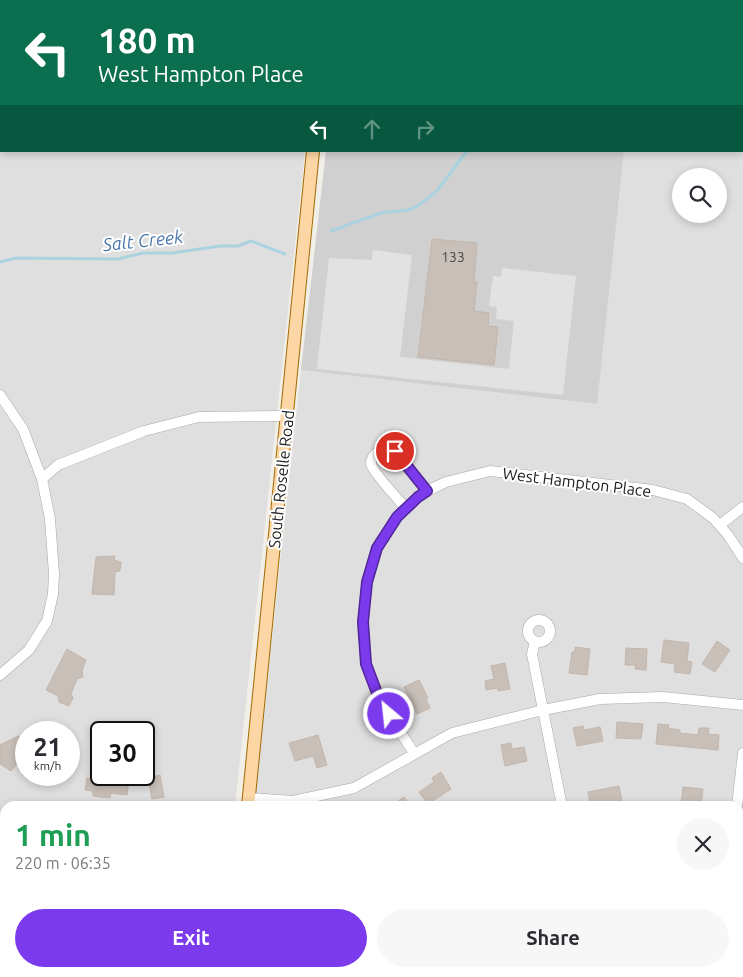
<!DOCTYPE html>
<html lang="en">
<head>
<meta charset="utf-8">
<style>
	body { margin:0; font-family:Ubuntu,sans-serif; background:#f7f7f7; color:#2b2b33; height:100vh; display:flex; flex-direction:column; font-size:19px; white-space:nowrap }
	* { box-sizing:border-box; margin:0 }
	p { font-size:16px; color:#7c7c81 }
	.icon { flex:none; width:28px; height:28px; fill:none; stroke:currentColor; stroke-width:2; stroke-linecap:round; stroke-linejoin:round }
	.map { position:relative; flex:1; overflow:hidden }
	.sheet { position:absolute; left:0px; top:801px; width:744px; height:176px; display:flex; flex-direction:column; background:#fff; border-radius:15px 15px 0 0; box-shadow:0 2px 8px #0003 }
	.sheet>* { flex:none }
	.hud { position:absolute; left:0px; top:0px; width:744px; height:152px; box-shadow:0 2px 8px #0003; background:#0b6e4f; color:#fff; overflow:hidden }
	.buttons { position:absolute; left:672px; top:168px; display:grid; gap:10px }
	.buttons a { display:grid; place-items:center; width:55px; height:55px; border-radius:50%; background:#fff; box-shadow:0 2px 8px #0003; font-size:25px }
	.speed { position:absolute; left:15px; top:721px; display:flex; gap:10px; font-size:25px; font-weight:700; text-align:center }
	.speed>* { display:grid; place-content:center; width:65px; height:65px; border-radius:50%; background:#fff; box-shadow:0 2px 8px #0003; line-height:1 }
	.speed small { font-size:12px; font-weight:400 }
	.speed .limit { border:2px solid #111; border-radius:8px; background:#fff; color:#111 }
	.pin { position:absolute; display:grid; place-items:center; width:42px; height:42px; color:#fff; margin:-21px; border:2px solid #fff; border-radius:50%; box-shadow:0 1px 5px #0007 }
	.me { position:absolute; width:55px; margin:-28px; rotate:332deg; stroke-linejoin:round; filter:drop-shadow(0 0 4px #0008) }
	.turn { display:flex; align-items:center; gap:18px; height:105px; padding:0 15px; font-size:22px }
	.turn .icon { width:65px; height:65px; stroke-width:2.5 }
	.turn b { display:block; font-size:35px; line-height:42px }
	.lanes { display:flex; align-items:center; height:48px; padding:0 15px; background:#0003; justify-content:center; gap:25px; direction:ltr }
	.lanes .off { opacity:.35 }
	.round { display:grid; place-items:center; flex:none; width:52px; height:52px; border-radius:26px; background:#f7f7f7 }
	.overview { display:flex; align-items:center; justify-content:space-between; height:85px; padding:0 15px }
	h1 { font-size:30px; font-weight:700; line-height:38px; color:#1e9e55 }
	.action { display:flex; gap:10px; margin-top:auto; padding:10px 15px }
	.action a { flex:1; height:58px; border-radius:30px; background:#7c3aed; color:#fff; font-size:20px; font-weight:700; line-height:58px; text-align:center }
	.action a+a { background:#f7f7f7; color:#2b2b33 }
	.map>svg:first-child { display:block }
	.residential { fill:#e0dfdf; fill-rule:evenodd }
	.education { fill:#ffffe5 }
	.religious { fill:#d0d0d0 }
	.grass { fill:#cdebb0 }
	.pitch { fill:#88e0be }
	.parking { fill:#e2e2e2 }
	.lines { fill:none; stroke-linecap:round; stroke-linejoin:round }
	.stream { stroke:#aad3df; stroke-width:3 }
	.building { fill:#c7bfb8; stroke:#c4b6ab }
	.minor-casing { stroke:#a9a9a9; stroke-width:11 }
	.major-casing { stroke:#a06b00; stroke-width:14 }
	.minor { stroke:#fff; stroke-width:10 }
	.major { stroke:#fcd6a4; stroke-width:12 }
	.route-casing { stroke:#51269a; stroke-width:12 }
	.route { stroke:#7c3aed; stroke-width:9 }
	.labels { text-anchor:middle; stroke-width:4; stroke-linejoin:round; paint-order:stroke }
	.number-label { font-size:14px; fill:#4b4948 }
	.street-label { font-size:16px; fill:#222; stroke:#fff }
	.water-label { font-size:18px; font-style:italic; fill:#4a7aab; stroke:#fff }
</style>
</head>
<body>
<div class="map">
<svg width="743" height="977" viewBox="0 0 743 977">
	<rect width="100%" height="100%" fill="#f2efe9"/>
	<path class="residential" d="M 333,0 L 743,0 L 743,140 L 742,1 L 332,1 Z
		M 0,69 L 1,69 L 1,151 L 305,151 L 235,806 L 5,806 L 5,972 L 218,973 L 217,977 L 0,977 ZM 26,732 L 69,732 L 69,775 L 26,775 ZM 101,732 L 144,732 L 144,775 L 101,775 Z
		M 743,147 L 743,977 L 236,977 L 236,972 L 739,972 L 739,806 L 254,806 L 301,370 L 596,404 L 624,151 L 742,151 ZM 681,176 L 719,176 L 719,214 L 681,214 Z"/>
	<path class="education" d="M 605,0 L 743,0 L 743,130 L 742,1 L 605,1 Z"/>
	<path class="religious" d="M 326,151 L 624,151 L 597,404 L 301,370 Z"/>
	<path class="grass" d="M 19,0 L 320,0 L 320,1 L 19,1 Z"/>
	<path class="pitch" d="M 621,0 L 727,0 L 727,1 L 622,1 Z"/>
	<path class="parking" d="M 373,250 L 412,255 L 400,357 L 509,369 L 514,321 L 496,319 L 497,307 L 489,306 L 493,276 L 501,277 L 502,268 L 576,276 L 563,395 L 317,369 L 329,258 L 372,260 Z"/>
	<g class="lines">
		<path class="stream" d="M 526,1 L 526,0
			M 331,231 L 381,213 L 409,210 L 417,206 L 436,192 L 467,151
			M 0,262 L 16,258 L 118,259 L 143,253 L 172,253 L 220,246 L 238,246 L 251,241 L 285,254"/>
	</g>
	<path class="building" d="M 432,239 L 477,243 L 474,282 L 477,282 L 474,311 L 489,313 L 488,326 L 498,327 L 494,365 L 418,357 Z
		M 115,556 L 114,560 L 121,562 L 120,571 L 115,572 L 114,595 L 92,594 L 96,557 Z
		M 664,640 L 689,643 L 687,661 L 692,662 L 690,674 L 674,672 L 675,664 L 661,662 Z
		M 717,641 L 730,650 L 715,672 L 702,664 Z
		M 575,647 L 590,649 L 587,675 L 569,673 L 572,652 L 575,652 Z
		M 626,648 L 647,649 L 646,670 L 635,669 L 636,665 L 625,665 Z
		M 67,649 L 86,660 L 82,671 L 83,677 L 77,679 L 71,694 L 73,698 L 69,706 L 59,702 L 58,696 L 46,690 Z
		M 505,663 L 510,689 L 498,691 L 497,688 L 486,690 L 485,681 L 494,679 L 491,666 Z
		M 419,680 L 428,698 L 426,699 L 430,708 L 417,714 L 404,687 Z
		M 617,722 L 643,724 L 641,739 L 616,738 Z
		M 658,724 L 669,725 L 668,728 L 680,730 L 680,733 L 698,735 L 699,728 L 709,728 L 708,734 L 719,735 L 718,750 L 656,744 Z
		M 583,726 L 584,730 L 600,727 L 603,741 L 577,746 L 573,728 Z
		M 318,735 L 327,765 L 317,768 L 313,756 L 295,761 L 289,743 Z
		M 18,736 L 26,741 L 26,753 L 11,771 L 0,764 L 0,745 Z
		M 511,743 L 512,749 L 524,747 L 527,761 L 505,766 L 501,745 Z
		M 441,772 L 451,789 L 428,804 L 419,792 L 434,782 L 432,778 Z
		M 160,775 L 164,797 L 152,799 L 148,778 Z
		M 96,776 L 129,780 L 127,795 L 111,793 L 110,798 L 93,796 L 93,791 L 85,790 L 87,778 L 95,780 Z
		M 619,786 L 623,806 L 603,806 L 602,801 L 590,803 L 588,792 Z
		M 683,787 L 703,789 L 701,806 L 681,806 Z
		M 404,797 L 410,806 L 391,806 Z"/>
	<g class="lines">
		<g class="minor-casing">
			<path id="minor" d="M 14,0 L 14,1
				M 333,0 L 351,1
				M 0,395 L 23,429 L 42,479
				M 406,508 C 399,500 373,473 371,464 C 371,460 373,456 376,453 C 381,448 389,450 395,451 L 427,491
				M 720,525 L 743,507
				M528 631a11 11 0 1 1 22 0a11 11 0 1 1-22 0Z
				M 535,642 L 532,654 L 562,806
				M 0,675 L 29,650 L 47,621 L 53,594 L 54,574 L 50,519 L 42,479 L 58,465 L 144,431 L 199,417 L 287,416
				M 414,753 L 380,701 L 366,663 L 363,622 L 367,582 L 377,548 L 397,517 L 418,497 L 427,491 L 446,482 L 490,471 L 653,490 L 687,499 L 713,518 L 728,535 L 743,558
				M 249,798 L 293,801 L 354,788 L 452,733 L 543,710 L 600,699 L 663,697 L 743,705
				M 737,806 L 743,753
				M 739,840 L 743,844
				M 739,864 L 743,861
				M 77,972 L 78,977
				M 0,976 L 46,976 L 50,977
				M 561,977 L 563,972"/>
		</g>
		<g class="major-casing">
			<path id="major" d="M 332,1 L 333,0
				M 0,56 L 1,56
				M 742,140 L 743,140
				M 248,806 L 313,151
				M 226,977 L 226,972"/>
		</g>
		<use href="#minor" class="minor"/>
		<use href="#major" class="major"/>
	</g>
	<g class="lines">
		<g class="route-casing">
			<path id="route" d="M 389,714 L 380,701 L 366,664 L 363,622 L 367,582 L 377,548 L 397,517 L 418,497 L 427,491 L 395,451"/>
		</g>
		<use href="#route" class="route"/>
	</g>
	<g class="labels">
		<g class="number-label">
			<text x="453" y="262">133</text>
		</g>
		<g class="street-label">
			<text transform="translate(281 479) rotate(-84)" y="6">South Roselle Road</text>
			<text transform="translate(577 482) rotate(7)" y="6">West Hampton Place</text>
		</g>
		<g class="water-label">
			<text transform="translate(143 241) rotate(-6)" y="6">Salt Creek</text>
		</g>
	</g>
</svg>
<div class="buttons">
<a><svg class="icon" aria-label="search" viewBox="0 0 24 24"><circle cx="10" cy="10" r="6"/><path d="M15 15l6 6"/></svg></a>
</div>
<div class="speed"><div>21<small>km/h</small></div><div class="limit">30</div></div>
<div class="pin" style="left:395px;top:451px;background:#d93025"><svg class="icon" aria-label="arrive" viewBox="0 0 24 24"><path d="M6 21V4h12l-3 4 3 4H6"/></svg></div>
<svg class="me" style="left:389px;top:714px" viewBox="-20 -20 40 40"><circle r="17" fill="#7c3aed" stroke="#fff" stroke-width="3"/><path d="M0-11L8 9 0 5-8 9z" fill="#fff"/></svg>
<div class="hud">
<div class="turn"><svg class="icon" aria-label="left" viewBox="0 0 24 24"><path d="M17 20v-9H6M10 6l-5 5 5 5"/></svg><div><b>180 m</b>West Hampton Place</div></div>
<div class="lanes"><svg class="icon" aria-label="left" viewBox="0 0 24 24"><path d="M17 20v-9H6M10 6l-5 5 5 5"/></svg><svg class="icon off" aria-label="ahead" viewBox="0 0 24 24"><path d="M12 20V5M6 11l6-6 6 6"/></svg><svg class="icon off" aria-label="right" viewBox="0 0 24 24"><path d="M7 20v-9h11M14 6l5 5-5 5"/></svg></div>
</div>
<section class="sheet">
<div class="overview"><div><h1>1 min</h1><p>220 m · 06:35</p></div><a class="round"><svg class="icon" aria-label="close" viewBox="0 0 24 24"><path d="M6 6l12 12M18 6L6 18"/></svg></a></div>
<div class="action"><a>Exit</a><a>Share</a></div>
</section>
</div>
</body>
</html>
